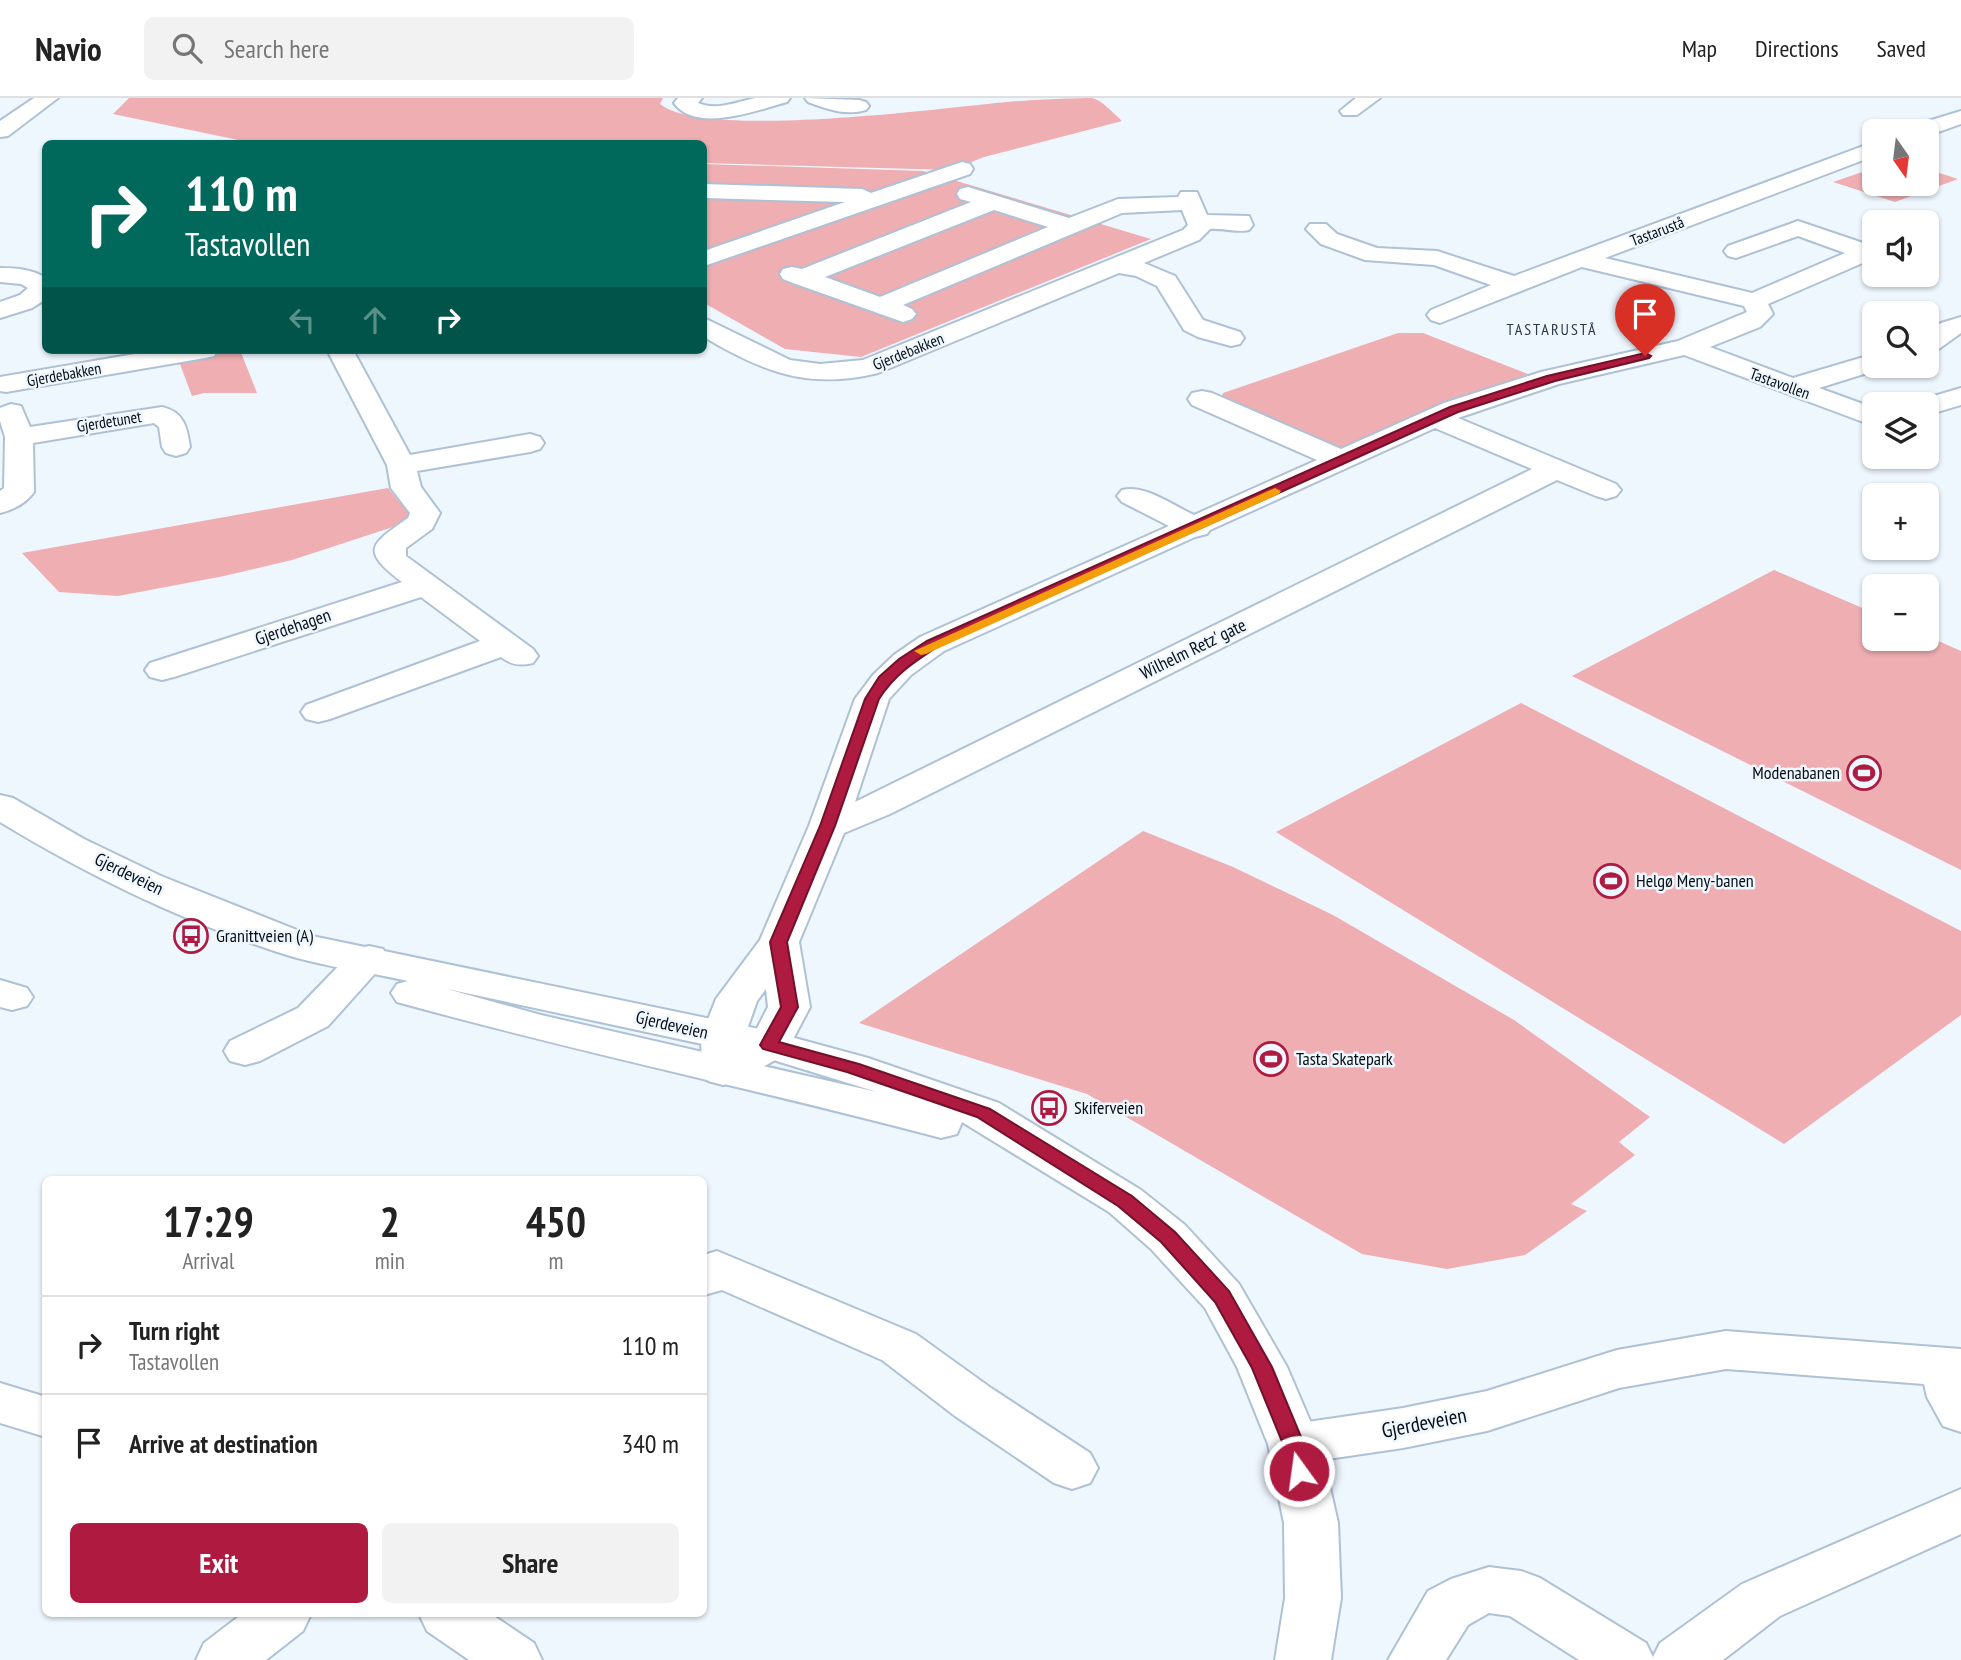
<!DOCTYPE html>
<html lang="en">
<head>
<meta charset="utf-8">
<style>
	body { margin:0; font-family:"PT Sans Narrow",sans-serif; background:#f2f2f2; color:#222; height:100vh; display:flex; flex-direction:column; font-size:26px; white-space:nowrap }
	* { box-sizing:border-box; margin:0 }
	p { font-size:23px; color:#767676 }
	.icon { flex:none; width:38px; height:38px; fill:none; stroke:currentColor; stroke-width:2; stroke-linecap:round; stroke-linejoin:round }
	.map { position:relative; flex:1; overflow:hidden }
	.sheet { position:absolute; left:42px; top:1078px; width:665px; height:441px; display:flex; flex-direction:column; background:#fff; border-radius:10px; box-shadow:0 2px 5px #0004 }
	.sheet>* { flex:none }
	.top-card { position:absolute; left:42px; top:42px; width:665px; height:214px; border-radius:10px; box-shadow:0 2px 5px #0004; background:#00695c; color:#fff; overflow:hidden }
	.needle { width:46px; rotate:166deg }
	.fabs { position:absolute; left:1862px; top:21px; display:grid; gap:14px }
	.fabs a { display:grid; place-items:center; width:77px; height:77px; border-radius:10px; background:#fff; box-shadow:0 2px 5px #0004; font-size:35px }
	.pin { position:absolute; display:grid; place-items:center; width:60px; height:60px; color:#fff; margin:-72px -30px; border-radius:50% 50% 50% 0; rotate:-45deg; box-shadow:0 0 7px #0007 }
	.pin .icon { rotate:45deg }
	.me { position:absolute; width:77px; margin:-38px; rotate:346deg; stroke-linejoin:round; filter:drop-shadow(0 0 5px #0008) }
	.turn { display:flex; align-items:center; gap:24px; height:147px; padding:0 28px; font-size:32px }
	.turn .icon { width:91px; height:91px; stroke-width:2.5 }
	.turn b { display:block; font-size:49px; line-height:60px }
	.lanes { display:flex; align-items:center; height:66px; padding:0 28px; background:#0003; justify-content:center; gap:35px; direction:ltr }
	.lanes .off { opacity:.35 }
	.eta { display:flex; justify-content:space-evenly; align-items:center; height:119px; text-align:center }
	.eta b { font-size:42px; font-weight:800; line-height:49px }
	.primary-button { display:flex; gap:14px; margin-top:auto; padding:14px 28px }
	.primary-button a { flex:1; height:80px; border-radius:10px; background:#ae1a40; color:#fff; font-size:28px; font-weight:800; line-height:80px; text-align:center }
	.primary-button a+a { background:#f2f2f2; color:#222 }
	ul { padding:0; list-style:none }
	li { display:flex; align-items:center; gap:21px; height:98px; padding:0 28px; border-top:2px solid #e0e0e0 }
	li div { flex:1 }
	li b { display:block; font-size:26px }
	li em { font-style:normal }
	header { display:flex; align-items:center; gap:42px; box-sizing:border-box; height:98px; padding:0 35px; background:#fff; border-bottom:2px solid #e0e0e0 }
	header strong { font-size:33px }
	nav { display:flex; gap:38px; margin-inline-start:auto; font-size:24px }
	.search { width:490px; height:63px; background:#f2f2f2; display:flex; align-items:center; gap:18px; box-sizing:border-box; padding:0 24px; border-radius:10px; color:#767676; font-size:26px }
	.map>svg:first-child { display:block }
	.green { fill:#eeaeb2 }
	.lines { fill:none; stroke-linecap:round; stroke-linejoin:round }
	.minor-casing { stroke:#aec1d5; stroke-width:4 }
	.major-casing { stroke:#aec1d5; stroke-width:4 }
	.minor { fill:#fff; fill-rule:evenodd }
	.major { fill:#fff; fill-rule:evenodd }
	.route { fill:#ae1a40; stroke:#71112a; stroke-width:2 }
	.slow { fill:#f59e0b }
	.labels { text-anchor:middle; stroke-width:5; stroke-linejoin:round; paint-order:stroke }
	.far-street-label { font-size:16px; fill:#080e15; stroke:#eef6fe }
	.far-neighbourhood-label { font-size:16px; letter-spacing:2px; fill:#293949; stroke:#eef6fe }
	.street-label { font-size:18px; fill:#080e15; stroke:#eef6fe }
	.poi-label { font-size:18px; fill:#080e15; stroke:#eef6fe; text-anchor:start }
	.near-street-label { font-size:21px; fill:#080e15; stroke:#eef6fe }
</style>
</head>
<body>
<header>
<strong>Navio</strong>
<div class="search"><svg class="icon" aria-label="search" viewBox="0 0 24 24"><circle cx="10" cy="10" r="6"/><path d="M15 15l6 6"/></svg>Search here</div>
<nav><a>Map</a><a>Directions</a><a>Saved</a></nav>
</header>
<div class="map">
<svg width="1961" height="1562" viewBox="0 0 1961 1562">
	<rect width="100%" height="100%" fill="#eef6fe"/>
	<path class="green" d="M 129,0 L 663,0 L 660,6 C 704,42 942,10 1007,4 C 1029,2 1072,0 1092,0 C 1102,2 1114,16 1122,23 L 984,59 L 951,72 L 704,65 L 704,46 L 253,45 L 113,16 Z
		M 704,66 L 923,73 L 1151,141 L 861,259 L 785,251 L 704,205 Z
		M 1874,70 L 1874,86 L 1927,86 L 1927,71 L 1958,81 L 1895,104 L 1833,84 Z
		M 1398,235 L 1423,235 L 1528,276 L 1332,354 L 1220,304 L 1223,295 Z
		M 240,252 L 257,295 L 204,295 L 192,298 L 178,261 Z
		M 388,390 L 411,418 L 405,425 L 292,462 L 224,478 L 118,498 L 59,494 L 22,455 Z
		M 1774,472 L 1874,515 L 1874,541 L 1927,541 L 1927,538 L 1961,553 L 1961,772 L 1572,578 Z
		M 1521,605 L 1961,833 L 1961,917 L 1784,1046 L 1276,734 Z
		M 1143,733 L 1233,769 L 1333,817 L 1514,922 L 1650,1019 L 1619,1044 L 1635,1057 L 1571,1106 L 1587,1113 L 1525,1157 L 1447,1171 L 1362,1156 L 1087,996 L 859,925 Z"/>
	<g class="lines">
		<g class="minor-casing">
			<path id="minor" d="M 678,0 L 702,0 L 698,5 C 717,13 737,4 755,0 C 766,0 779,0 790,0 L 787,4 C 758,12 696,36 674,5 Z
				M 805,0 L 859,2 L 866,4 L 869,8 L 866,12 C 845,18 827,11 808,4 Z
				M 1356,0 L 1380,0 L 1357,17 L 1343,17 L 1340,13 Z
				M 1961,13 L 1961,26 L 1927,38 L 1927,33 L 1909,33 L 1912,28 Z
				M 1874,44 L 1874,58 L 1605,160 L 1752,195 L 1845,155 L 1798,138 L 1736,160 L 1728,158 L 1724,153 L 1728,148 L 1798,123 L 1866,146 L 1874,144 L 1874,160 L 1768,206 L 1773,216 L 1760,229 L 1710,249 L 1793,280 L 1874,256 L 1874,268 L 1885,268 L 1883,270 L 1819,290 L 1874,310 L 1874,328 L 1684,257 L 1559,286 L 1458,320 L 1616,386 L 1621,392 L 1616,398 L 1606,401 L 1596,398 L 1557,382 L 890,716 L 844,735 L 799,844 L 810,909 L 790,947 L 784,957 L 738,983 L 723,987 L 708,983 L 702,973 L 701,939 L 716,901 L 760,842 L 809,728 L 855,601 L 873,577 L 894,557 L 920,539 L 1169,428 L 1122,404 L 1117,398 L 1122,392 C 1145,386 1172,407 1194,417 L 1317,362 L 1192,307 L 1188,301 L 1192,295 L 1202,293 L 1212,295 L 1341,351 L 1444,305 L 1541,274 L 1678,243 L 1747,214 L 1744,208 L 1582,169 L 1440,225 L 1431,222 L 1427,217 L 1431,212 L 1491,187 L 1434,167 L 1365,162 L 1321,146 L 1306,131 L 1310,126 L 1326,126 L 1337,136 L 1377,150 L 1437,153 L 1514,178 ZM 1435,330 L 1532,371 L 855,704 L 889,601 L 911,577 L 944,553 L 1195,439 L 1207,436 L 1210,432 ZM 766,891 L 768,909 L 753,938 L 743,943 L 757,903 Z
				M 962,64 L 970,66 L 973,71 L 970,76 L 704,168 L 704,153 L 845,104 L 704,100 L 704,86 L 862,91 L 871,95 Z
				M 968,89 L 1069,120 L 1118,101 L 1178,99 L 1181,94 L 1197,94 L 1207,117 L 1249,118 L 1253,127 L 1249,132 C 1237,135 1224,130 1210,131 L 1199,142 L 1144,165 L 1175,178 L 1203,222 L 1240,234 L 1244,240 L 1240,246 L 1231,248 L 1198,239 L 1184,232 L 1157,188 L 1136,178 L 1119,175 L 878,275 C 809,292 763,274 704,239 L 704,220 L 790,262 L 820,266 L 863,262 L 1183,132 L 1188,127 L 1182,112 L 1122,115 L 903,207 L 912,211 L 916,216 L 912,221 L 903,224 L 793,185 L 783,181 L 780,176 L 783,171 L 792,169 L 802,171 L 971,104 L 960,101 L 957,96 L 960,91 ZM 994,112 L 1048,129 L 880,199 L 825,179 Z
				M 0,170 C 16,170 32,171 46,180 L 46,201 L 32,210 L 0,220 L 0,204 L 20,197 L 28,190 L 21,186 L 0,184 Z
				M 1961,219 L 1961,235 L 1936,253 L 1927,255 L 1927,235 L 1941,225 Z
				M 158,252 L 218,252 L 214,258 L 205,260 L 6,294 L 0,293 L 0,279 Z
				M 327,252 L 353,252 L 410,357 L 530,336 L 540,339 L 544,345 L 540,351 L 530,354 L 417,373 L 421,389 L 440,415 L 432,431 L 406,450 L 406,458 L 533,551 L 538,558 L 533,565 C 519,568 512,567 501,559 L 330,621 L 318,624 L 306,621 L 301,614 L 306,607 L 480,543 L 421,499 L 174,579 L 162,582 L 150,579 L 145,572 L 150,565 L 402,484 C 360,452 370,447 408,420 L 410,415 L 391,390 L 387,367 Z
				M 1961,290 L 1961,307 L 1927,317 L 1927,306 L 1915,306 L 1917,303 Z
				M 11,306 L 21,308 L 30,329 L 162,309 C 184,314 187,329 190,349 L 186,355 L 176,358 L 166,355 L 162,349 L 159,329 L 154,325 L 33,345 L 34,394 C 26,405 13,412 0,415 L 0,393 L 4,390 L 5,339 L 0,323 L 0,310 Z
				M 369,848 L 383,851 L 389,860 L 328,928 L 260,963 L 245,967 L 230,963 L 224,953 L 230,943 L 298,910 L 355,851 Z
				M 0,882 L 27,890 L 33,899 L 27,908 L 12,912 L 0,909 Z
				M 717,1153 L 916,1236 L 991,1290 L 1090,1355 L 1098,1370 L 1090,1385 L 1072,1391 L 1054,1385 L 955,1318 L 882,1262 L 722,1192 L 704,1197 L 704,1157 Z
				M 1726,1233 L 1961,1251 L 1961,1334 L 1943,1328 L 1927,1299 L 1924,1286 L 1726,1271 L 1619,1290 L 1487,1333 L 1403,1350 L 1294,1366 L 1276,1360 L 1268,1346 L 1276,1332 L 1294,1326 L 1403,1310 L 1487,1293 L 1617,1252 Z
				M 0,1285 L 46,1299 L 46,1339 L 0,1325 Z
				M 1961,1391 L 1961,1436 L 1780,1518 L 1723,1562 L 1579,1562 L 1510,1518 L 1489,1515 L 1468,1527 L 1446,1562 L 1388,1562 L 1428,1493 L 1451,1481 L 1489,1469 L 1521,1473 L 1540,1480 L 1646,1545 L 1653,1559 L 1660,1545 L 1742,1486 Z
				M 242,1516 L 311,1516 L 303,1533 L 266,1562 L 196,1562 L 204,1545 Z
				M 419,1516 L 491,1516 L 534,1545 L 542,1562 L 469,1562 L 427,1533 Z"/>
		</g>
		<g class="major-casing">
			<path id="major" d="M 34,0 L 58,0 L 8,38 L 0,39 L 0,23 Z
				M 0,697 L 13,700 L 84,741 L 161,778 L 312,838 L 769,933 L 868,960 L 999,1005 L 1141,1092 L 1185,1127 L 1239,1186 L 1287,1269 L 1320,1346 L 1338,1425 L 1341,1500 L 1331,1562 L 1275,1562 L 1285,1500 L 1284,1425 L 1268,1346 L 1237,1269 L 1205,1210 L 1151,1151 L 1109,1114 L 962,1024 L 957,1036 L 941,1040 C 760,992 577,954 397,904 L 391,895 L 397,886 L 408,883 C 368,874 326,869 287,857 C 188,826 89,778 0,724 ZM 447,891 L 767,960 L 877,994 L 541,917 Z"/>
		</g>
		<use href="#minor" class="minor"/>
		<use href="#major" class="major"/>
	</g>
	<path class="route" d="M 1645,255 L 1651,258 L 1649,260 L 1555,283 L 1458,314 L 937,549 C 914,564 894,577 879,601 L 835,728 L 787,844 L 798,909 L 779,944 L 859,966 L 990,1011 L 1132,1098 L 1175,1134 L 1229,1193 L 1272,1269 L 1304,1346 L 1310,1373 L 1307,1379 L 1299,1381 L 1292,1379 L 1283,1346 L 1252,1270 L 1215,1204 L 1161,1144 L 1118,1108 L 977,1019 L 847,974 L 763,951 L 760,947 L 781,909 L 770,844 L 820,728 L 865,601 L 879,579 L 899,561 L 927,543 L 1450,309 L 1547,278 Z"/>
	<path class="slow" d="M 1275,390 L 1281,393 L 1279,396 L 926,556 L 921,557 L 914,553 Z"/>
	<defs>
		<g id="stadium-ring" transform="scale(1.75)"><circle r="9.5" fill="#eef6fe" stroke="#ae1a40" stroke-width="1.5"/><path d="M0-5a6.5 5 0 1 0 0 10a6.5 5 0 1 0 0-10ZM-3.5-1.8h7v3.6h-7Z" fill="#ae1a40"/></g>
		<g id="bus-ring" transform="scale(1.75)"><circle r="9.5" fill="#eef6fe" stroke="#ae1a40" stroke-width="1.5"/><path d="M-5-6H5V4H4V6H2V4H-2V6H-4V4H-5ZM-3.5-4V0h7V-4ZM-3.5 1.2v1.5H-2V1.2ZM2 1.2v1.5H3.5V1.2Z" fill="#ae1a40"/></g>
	</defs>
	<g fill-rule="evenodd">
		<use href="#stadium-ring" x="1864" y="675"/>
		<use href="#stadium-ring" x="1611" y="783"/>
		<use href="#bus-ring" x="191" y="838"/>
		<use href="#stadium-ring" x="1271" y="961"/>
		<use href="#bus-ring" x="1049" y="1010"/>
	</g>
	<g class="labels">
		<g class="far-street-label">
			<text transform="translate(1657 133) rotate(-21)" y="6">Tastarustå</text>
			<text transform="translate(908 253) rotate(-22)" y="6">Gjerdebakken</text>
			<text transform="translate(64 276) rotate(-10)" y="6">Gjerdebakken</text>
			<text transform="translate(1780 285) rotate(20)" y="6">Tastavollen</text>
			<text transform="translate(109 323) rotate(-9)" y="6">Gjerdetunet</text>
		</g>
		<g class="far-neighbourhood-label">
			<text x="1552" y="237">TASTARUSTÅ</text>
		</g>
		<g class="street-label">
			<text transform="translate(293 529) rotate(-19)" y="6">Gjerdehagen</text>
			<text transform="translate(1193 551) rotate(-26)" y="6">Wilhelm Retz' gate</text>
			<text transform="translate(129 776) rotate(26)" y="6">Gjerdeveien</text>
			<text transform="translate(672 927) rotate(13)" y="6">Gjerdeveien</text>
		</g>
		<g class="poi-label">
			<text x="1840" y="681" text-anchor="end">Modenabanen</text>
			<text x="1636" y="789">Helgø Meny-banen</text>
			<text x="216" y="844">Granittveien (A)</text>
			<text x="1296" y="967">Tasta Skatepark</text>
			<text x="1074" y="1016">Skiferveien</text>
		</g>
		<g class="near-street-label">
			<text transform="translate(1424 1325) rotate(-11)" y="7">Gjerdeveien</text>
		</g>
	</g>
</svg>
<div class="fabs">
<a><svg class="needle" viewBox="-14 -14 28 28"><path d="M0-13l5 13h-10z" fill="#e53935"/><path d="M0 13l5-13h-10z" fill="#767676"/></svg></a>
<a><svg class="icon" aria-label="sound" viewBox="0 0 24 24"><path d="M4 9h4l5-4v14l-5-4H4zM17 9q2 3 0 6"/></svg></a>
<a><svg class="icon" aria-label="search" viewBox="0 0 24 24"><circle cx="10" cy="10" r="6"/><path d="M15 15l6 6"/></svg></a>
<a><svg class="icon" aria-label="layers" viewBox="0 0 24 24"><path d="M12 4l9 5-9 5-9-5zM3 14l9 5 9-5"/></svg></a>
<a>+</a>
<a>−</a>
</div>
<div class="pin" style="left:1645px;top:258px;background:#d93025"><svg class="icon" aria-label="arrive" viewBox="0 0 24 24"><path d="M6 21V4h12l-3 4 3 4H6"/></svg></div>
<svg class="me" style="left:1299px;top:1373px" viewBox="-20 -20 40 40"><circle r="17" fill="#ae1a40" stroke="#fff" stroke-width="3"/><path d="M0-11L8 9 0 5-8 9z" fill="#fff"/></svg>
<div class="top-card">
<div class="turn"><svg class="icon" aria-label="right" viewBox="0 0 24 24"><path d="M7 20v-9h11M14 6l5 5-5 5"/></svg><div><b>110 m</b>Tastavollen</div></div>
<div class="lanes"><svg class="icon off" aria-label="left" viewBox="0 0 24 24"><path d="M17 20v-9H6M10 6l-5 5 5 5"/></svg><svg class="icon off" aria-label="ahead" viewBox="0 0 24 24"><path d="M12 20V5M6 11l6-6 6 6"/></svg><svg class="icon" aria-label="right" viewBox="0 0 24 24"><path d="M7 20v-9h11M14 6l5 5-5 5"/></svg></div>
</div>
<section class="sheet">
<div class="eta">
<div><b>17:29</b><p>Arrival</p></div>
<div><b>2</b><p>min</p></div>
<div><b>450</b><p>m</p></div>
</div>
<ul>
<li><svg class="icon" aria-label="right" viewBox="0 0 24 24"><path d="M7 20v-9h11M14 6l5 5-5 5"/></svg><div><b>Turn right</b><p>Tastavollen</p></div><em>110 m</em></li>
<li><svg class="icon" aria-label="arrive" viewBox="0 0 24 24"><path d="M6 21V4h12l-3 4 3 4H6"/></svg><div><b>Arrive at destination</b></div><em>340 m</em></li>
</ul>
<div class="primary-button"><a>Exit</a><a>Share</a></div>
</section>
</div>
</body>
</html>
